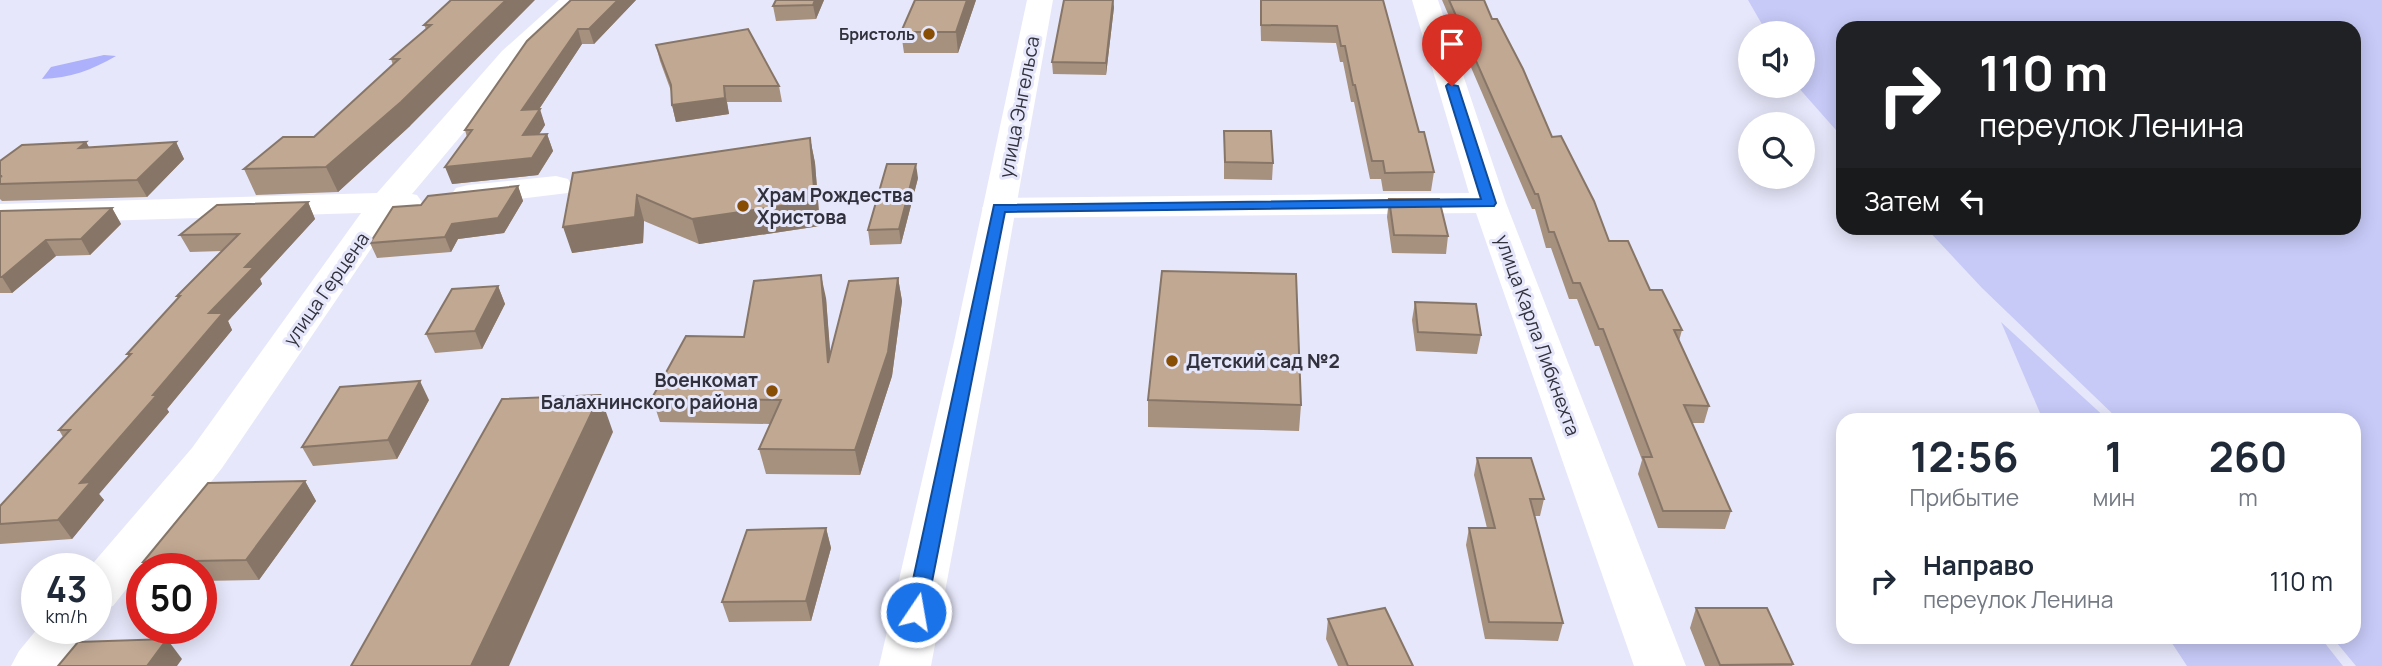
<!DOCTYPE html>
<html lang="ru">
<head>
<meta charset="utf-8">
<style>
	body { margin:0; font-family:Manrope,sans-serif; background:#f2f2f3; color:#1f2937; height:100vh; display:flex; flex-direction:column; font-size:26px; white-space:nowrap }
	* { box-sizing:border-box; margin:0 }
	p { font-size:23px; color:#747a83 }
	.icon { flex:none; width:38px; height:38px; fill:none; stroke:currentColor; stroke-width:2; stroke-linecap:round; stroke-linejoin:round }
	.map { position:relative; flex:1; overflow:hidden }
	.panel { position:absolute; left:1836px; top:413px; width:525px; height:231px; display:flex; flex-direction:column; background:#fff; border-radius:21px; box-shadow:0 4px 18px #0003 }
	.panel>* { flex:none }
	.banner { position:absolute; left:1836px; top:21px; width:525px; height:214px; border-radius:21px; box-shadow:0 4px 18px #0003; background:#202124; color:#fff; overflow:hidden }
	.buttons { position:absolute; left:1738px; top:21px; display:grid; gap:14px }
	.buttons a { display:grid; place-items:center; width:77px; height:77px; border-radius:50%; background:#fff; box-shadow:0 4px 18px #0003; font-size:35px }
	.speed { position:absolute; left:21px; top:553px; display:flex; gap:14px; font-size:35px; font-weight:700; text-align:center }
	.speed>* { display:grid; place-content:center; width:91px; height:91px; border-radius:50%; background:#fff; box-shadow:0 4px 18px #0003; line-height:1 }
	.speed small { font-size:18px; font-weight:400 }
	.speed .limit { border:10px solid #d22; background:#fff; color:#111 }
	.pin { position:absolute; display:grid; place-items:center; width:60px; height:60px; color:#fff; margin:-72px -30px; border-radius:50% 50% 50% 0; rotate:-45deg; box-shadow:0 0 7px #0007 }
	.pin .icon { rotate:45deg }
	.me { position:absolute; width:77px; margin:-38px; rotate:12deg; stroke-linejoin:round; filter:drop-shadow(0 0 5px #0008) }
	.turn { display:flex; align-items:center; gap:24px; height:147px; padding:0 28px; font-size:32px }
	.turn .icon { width:91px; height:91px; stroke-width:2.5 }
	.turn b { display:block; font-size:49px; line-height:60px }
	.then { display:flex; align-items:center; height:66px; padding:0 28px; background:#0003; gap:14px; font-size:26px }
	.eta { display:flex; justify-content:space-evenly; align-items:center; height:119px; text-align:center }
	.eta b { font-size:42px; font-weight:700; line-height:49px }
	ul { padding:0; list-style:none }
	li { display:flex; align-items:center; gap:21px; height:98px; padding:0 28px }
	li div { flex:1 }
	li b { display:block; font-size:26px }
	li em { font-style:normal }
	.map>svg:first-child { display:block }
	.green { fill:#c7caf7 }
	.water { fill:#adb0fa }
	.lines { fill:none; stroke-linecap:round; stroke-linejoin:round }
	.minor { fill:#fff; fill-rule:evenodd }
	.major { fill:#fff; fill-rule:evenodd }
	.wall { fill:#a6907e }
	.shaded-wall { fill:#877667 }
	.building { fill:#c1a893; stroke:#877667; stroke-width:2 }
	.route { fill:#1a73e8; stroke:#114b97; stroke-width:2 }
	.poi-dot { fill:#884e05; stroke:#e6e7fa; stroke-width:2.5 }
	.labels { text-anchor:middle; stroke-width:6; stroke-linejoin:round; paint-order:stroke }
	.far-poi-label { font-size:16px; font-weight:bold; fill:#31313d; stroke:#e6e7fa; text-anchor:end }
	.street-label { font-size:19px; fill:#31313d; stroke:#e6e7fa }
	.poi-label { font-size:19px; font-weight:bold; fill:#31313d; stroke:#e6e7fa; text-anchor:start }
</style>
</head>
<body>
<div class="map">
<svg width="2382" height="666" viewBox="0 0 2382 666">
	<rect width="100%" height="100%" fill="#e6e7fa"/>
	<path class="green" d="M 1748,0 L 2382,0 L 2382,666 L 2356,666 L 2332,637 L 2354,637 L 2354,420 L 2119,420 L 1982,288 L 1926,228 L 2354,228 L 2354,28 L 1843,28 L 1843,138 L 1797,86 L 1802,86 L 1802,33 L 1767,33 Z
		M 2001,322 L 2108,420 L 2043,420 Z
		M 2168,637 L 2320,637 L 2343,666 L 2187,666 Z"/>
	<path class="water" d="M 104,55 L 116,56 C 92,70 70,78 42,79 L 51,67 Z"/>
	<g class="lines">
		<path class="minor" d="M 559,0 L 587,0 L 522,63 L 412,194 L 417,195 L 422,202 L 417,209 L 396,212 L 222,468 L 113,606 L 96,611 L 96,569 L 88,569 L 192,448 L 361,213 L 0,224 L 0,204 L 377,193 L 502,51 Z
			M 1412,0 L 1438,0 L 1506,203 L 1686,666 L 1634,666 L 1476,213 L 999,218 L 987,215 L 982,208 L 987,201 L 999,198 L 1469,193 Z
			M 556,176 L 568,179 L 572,186 L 568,193 L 468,205 L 456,202 L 451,195 L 456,188 L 468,185 Z
			M 38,628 L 93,628 L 67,666 L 11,666 L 19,651 Z"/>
		<path class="major" d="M 1027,0 L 1053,0 L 992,342 L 931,666 L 879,666 L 954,342 Z"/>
	</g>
	<path class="wall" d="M 451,0 L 410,126 L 338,192 L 256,195 L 244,169 L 314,137 L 393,65 L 391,59 L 426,29 L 424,25 Z
		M 571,0 L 636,0 L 594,44 L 582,44 L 539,109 L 545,125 L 539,134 L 547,134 L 553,151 L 538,175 L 452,184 L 467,137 L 465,130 Z
		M 776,0 L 824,0 L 816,19 L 776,21 L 773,6 Z
		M 976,0 L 958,53 L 904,53 L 901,32 Z
		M 1260,0 L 1383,0 L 1419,132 L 1434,172 L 1431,191 L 1383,191 L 1381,179 L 1370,179 L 1354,102 L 1351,102 L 1343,62 L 1340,62 L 1336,43 L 1261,41 Z
		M 1442,0 L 1484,0 L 1492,19 L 1552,137 L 1609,241 L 1650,290 L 1682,330 L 1679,341 L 1709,406 L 1704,423 L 1692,423 L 1731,511 L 1725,529 L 1658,528 L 1638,474 L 1642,460 L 1599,346 L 1595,346 L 1577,299 L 1569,299 L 1551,248 L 1546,248 L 1535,209 L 1532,209 Z
		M 1114,7 L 1106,75 L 1053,74 L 1052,62 Z
		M 656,45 L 779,86 L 782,102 L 727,102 L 729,114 L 676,122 L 672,105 L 671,91 L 660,61 Z
		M 1224,131 L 1273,163 L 1272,180 L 1224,179 Z
		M 810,138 L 815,163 L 820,226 L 699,244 L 644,221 L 643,243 L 572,253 L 573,173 Z
		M 86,142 L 89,148 L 176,142 L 184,159 L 147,197 L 2,201 L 0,199 L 0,161 Z
		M 918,178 L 901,244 L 870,245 L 868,230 Z
		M 518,186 L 523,201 L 504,233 L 458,239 L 451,252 L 377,258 L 370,243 L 421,205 Z
		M 1389,199 L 1448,236 L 1446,254 L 1392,253 L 1387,217 Z
		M 308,202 L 315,219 L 260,279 L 262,284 L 228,321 L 232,330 L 167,409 L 169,412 L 99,494 L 104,500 L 72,539 L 0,544 L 0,506 L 63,437 L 59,430 L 129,357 L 127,354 L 178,298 L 177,296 L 222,251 L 190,252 L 180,235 Z
		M 112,208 L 121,224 L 90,255 L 56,256 L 12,293 L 0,293 L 0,211 Z
		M 898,278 L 902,301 L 892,376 L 860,475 L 766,474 L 759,449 L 770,424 L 660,422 L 652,398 L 744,337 L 826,298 L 830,354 Z
		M 498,286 L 505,304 L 482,349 L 435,353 L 426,334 Z
		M 1415,302 L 1481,335 L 1477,354 L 1416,351 L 1412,320 Z
		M 429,400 L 397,459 L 313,466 L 302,447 Z
		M 1148,400 L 1301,405 L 1299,431 L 1148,427 Z
		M 1477,458 L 1544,499 L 1540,516 L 1534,516 L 1563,623 L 1558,641 L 1485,639 L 1466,545 L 1469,528 L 1487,528 L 1474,475 Z
		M 305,481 L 316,501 L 259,580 L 201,581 L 201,569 L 148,569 L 143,562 Z
		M 826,528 L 831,548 L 811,621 L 729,622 L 722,602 Z
		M 1696,608 L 1793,664 L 1792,666 L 1705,666 L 1690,628 Z
		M 1328,619 L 1413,666 L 1338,666 L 1326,639 Z"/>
	<path class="shaded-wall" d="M 506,0 L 535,0 L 410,126 L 338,192 L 326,167 Z
		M 618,0 L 636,0 L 594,44 L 589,29 Z
		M 815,0 L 824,0 L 816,19 L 813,5 Z
		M 967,0 L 976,0 L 958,53 L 956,32 Z
		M 1113,0 L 1114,7 L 1106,75 L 1106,63 Z
		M 578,29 L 582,44 L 528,126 L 522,110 Z
		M 724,86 L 729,114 L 676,122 L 672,105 Z
		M 540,109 L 545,125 L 528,152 L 523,135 Z
		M 547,134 L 553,151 L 538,175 L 452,184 L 445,167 Z
		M 810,138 L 815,163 L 820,226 L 699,244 L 692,219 Z
		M 86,142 L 96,159 L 79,148 Z
		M 176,142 L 184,159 L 147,197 L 137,180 Z
		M 916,164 L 918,178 L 901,244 L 899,229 Z
		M 518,186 L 523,201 L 504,233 L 458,239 L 451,252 L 445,237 L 452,224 Z
		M 637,195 L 644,221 L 643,243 L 572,253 L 563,227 Z
		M 308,202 L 315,219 L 260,279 L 262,284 L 228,321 L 232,330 L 167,409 L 169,412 L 99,494 L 104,500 L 72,539 L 58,520 L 80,483 L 245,267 Z
		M 112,208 L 121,224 L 90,255 L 81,239 Z
		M 46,240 L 56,256 L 12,293 L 2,277 Z
		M 821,275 L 826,298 L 833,387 L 828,363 Z
		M 898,278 L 902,301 L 892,376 L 860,475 L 855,450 Z
		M 498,286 L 505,304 L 482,349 L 475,331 Z
		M 420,381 L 429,400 L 397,459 L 388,440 Z
		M 600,395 L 613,432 L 509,666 L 471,666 Z
		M 305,481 L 316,501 L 259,580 L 246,560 Z
		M 826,528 L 831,548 L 811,621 L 806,601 Z
		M 167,639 L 182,659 L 177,666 L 147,666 Z"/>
	<path class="building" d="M 451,0 L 506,0 L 401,102 L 326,167 L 244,169 L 283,137 L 314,137 L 399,59 L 391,59 L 431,25 L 424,25 Z
		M 571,0 L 618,0 L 589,29 L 578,29 L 522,110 L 540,109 L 523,135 L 547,134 L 532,158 L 445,167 L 472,130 L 465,130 L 527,41 Z
		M 776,0 L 815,0 L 813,5 L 773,6 Z
		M 915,0 L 967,0 L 956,32 L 901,32 Z
		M 1064,0 L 1113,0 L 1106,63 L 1052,62 Z
		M 1261,0 L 1383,0 L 1419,132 L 1424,132 L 1434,172 L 1385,173 L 1383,161 L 1372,161 L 1355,85 L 1353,85 L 1345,46 L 1341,46 L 1337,26 L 1261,25 Z
		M 1449,0 L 1484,0 L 1492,19 L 1497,19 L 1523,69 L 1552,137 L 1561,136 L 1594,201 L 1609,241 L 1628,241 L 1650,290 L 1662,290 L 1682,330 L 1674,330 L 1709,406 L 1684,405 L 1731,511 L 1663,511 L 1643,457 L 1652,457 L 1603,329 L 1599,329 L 1580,283 L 1573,283 L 1554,232 L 1549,232 L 1538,194 L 1535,194 Z
		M 748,29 L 779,86 L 724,86 L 725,98 L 672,105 L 671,85 L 656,45 Z
		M 1224,131 L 1271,131 L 1273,163 L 1225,162 Z
		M 810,138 L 815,201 L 692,219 L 637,195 L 635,217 L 563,227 L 573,173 Z
		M 86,142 L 79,148 L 176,142 L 137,180 L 0,184 L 0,177 L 2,176 L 0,176 L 0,161 L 22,145 Z
		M 887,164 L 916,164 L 899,229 L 868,230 Z
		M 518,186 L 498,218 L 452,224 L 445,237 L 370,243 L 393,207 L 421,205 L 428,196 Z
		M 1389,199 L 1439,199 L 1448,236 L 1394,235 Z
		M 308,202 L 245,267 L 254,267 L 209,313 L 223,313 L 153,395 L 157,395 L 80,483 L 91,482 L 58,520 L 0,524 L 0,506 L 70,430 L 59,430 L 131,354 L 127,354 L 180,296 L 177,296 L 239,234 L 180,235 L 217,205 Z
		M 112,208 L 81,239 L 46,240 L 2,277 L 0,277 L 0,211 Z
		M 1162,271 L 1296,274 L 1301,405 L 1148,400 Z
		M 821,275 L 828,363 L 849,281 L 898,278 L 888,352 L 855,450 L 759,449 L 781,400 L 652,398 L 686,336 L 744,337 L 754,281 Z
		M 498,286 L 475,331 L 426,334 L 452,289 Z
		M 1415,302 L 1476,304 L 1481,335 L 1418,332 Z
		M 420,381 L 388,440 L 302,447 L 340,387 Z
		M 600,395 L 471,666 L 351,666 L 502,399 Z
		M 1477,458 L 1531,458 L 1544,499 L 1530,499 L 1563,623 L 1489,622 L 1469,528 L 1495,528 Z
		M 305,481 L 246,560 L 143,562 L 208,483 Z
		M 826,528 L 806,601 L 722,602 L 747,530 Z
		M 1385,608 L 1413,666 L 1348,666 L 1328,619 Z
		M 1696,608 L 1767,608 L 1793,664 L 1720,665 Z
		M 167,639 L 147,666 L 58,666 L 78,642 Z"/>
	<path class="route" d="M 1448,84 L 1458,86 L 1496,203 L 1494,206 L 1005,212 L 926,612 L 923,618 L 916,620 L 909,618 L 906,612 L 994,205 L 1481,199 L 1446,86 Z"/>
	<g class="poi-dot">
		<circle cx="929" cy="34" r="7"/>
		<circle cx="743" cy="206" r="7"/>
		<circle cx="1172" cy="361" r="7"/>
		<circle cx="772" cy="391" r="7"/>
	</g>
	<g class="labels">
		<g class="far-poi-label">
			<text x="915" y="40">Бристоль</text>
		</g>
		<g class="street-label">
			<text transform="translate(1019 107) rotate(-79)" y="7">улица Энгельса</text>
			<text transform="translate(326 289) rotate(-55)" y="7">улица Герцена</text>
			<text transform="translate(1538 335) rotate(70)" y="7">улица Карла Либкнехта</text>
		</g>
		<g class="poi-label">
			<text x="757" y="202">Храм Рождества<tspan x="757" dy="22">Христова</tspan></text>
			<text x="1186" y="368">Детский сад №2</text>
			<text x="758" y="387" text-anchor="end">Военкомат<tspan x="758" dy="22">Балахнинского района</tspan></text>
		</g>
	</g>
</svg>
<div class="buttons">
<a><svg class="icon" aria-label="sound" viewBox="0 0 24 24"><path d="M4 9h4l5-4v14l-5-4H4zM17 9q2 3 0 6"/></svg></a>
<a><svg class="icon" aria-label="search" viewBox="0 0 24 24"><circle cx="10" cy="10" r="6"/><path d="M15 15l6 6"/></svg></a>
</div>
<div class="speed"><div>43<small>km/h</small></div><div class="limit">50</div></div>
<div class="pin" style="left:1452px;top:86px;background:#d93025"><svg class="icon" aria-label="arrive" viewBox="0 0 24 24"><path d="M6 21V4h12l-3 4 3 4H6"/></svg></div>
<svg class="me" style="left:916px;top:612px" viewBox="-20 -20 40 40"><circle r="17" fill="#1a73e8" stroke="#fff" stroke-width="3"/><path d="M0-11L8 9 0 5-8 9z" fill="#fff"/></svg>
<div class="banner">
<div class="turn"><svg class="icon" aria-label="right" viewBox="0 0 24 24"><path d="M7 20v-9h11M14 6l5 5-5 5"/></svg><div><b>110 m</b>переулок Ленина</div></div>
<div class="then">Затем<svg class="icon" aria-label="left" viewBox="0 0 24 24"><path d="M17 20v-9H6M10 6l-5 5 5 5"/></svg></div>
</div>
<section class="panel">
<div class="eta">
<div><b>12:56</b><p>Прибытие</p></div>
<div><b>1</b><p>мин</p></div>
<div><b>260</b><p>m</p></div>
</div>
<ul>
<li><svg class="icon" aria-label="right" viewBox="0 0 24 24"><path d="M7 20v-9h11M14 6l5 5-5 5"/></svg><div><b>Направо</b><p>переулок Ленина</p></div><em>110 m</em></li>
</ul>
</section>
</div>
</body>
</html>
